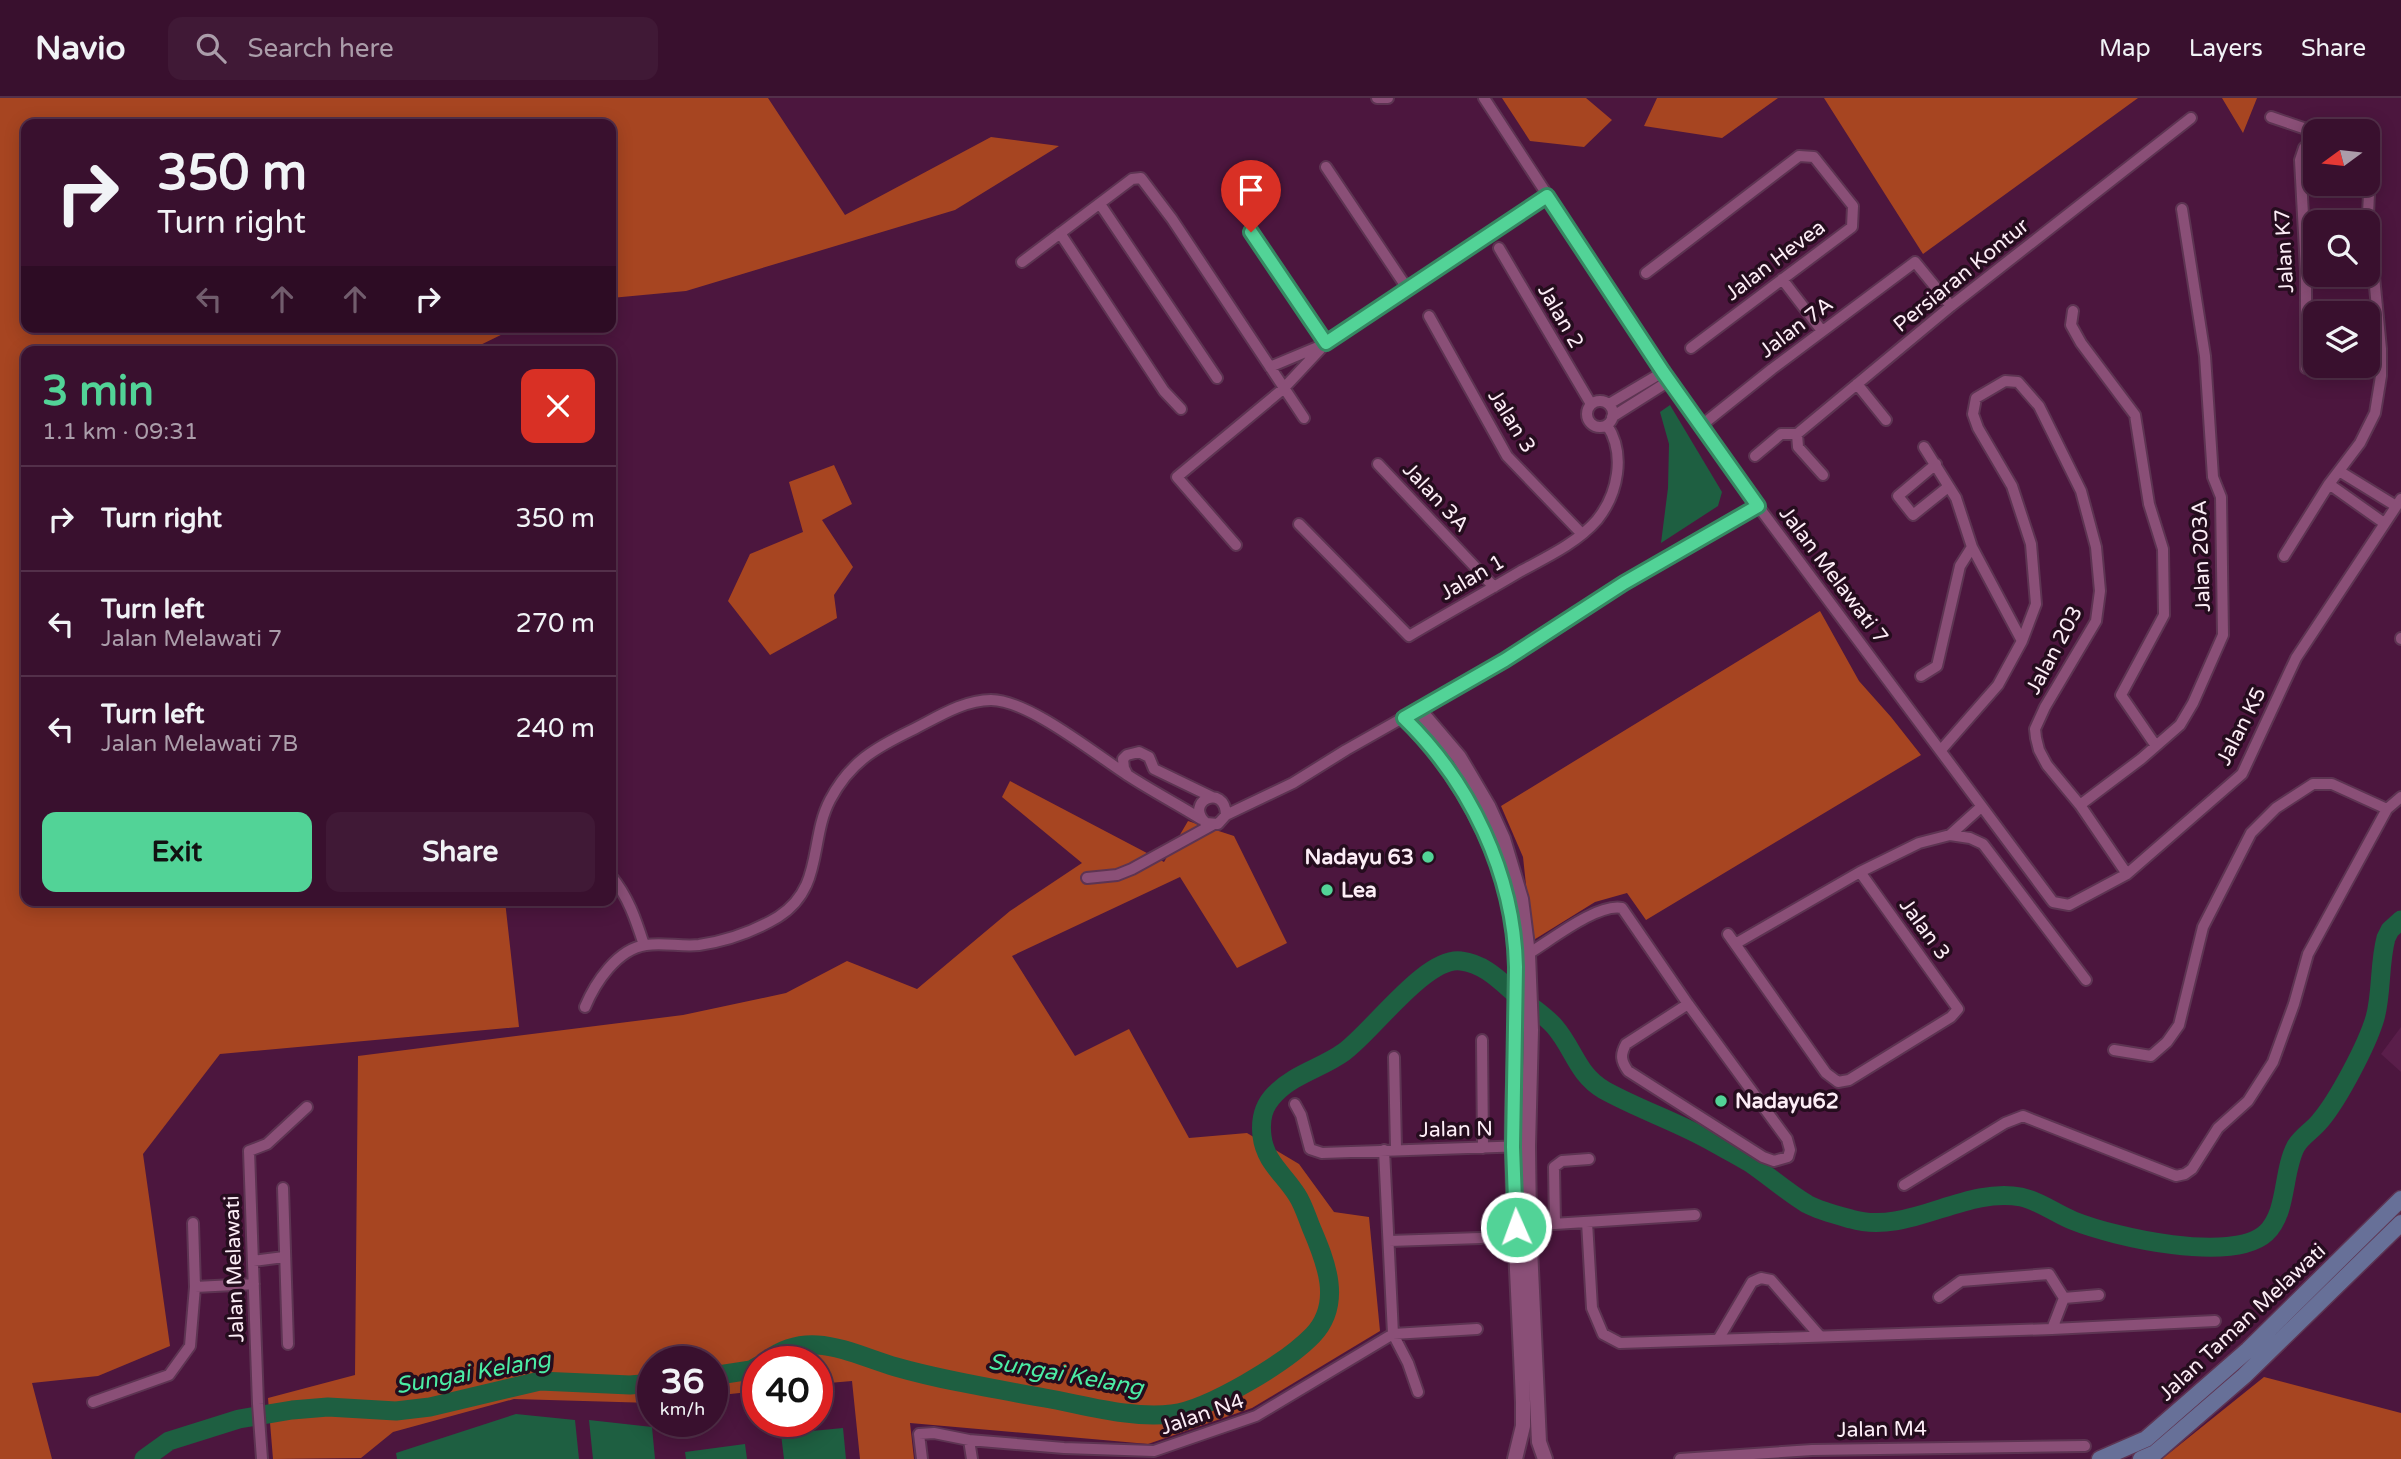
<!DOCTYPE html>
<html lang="en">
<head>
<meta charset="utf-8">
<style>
	body { margin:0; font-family:"Varela Round",sans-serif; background:#401936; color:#f1f3f6; height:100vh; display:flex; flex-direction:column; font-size:26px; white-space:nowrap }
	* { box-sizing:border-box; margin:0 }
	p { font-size:23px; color:#ab9daa }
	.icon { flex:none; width:38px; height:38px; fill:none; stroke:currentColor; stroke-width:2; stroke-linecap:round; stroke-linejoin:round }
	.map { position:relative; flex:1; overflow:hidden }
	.panel { position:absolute; left:21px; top:248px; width:595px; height:560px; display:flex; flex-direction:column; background:#39102e; border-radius:14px; box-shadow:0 4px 18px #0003,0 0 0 2px #53304a }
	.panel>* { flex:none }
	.top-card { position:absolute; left:21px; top:21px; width:595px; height:214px; border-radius:14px; box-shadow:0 4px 18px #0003,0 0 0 2px #53304a; background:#39102e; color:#f1f3f6; overflow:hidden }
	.needle { width:46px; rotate:255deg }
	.buttons { position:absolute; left:2303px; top:21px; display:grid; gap:14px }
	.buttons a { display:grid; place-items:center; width:77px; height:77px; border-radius:14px; background:#39102e; box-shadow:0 4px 18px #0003,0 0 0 2px #53304a; font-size:35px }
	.speed { position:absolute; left:637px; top:1248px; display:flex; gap:14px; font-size:35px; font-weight:700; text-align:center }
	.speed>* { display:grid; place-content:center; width:91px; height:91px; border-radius:50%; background:#39102e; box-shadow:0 4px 18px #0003,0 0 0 2px #53304a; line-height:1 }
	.speed small { font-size:18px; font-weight:400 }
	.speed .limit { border:10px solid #d22; background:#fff; color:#111 }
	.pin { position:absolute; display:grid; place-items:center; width:60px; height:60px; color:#fff; margin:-72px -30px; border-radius:50% 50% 50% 0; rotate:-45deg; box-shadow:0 0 7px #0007 }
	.pin .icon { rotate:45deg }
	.me { position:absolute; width:77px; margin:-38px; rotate:358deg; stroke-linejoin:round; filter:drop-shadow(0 0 5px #0008) }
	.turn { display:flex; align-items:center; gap:24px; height:147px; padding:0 21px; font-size:32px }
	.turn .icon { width:91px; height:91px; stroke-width:2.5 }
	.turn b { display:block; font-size:49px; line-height:60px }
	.lanes { display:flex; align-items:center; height:66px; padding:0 21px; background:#0003; justify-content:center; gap:35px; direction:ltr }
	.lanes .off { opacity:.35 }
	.round { display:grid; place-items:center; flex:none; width:74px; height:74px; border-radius:14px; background:#401936 }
	.head { display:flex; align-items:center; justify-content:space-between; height:119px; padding:0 21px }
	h1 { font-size:42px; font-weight:700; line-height:52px; color:#52d397 }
	.cta { display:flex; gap:14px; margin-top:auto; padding:14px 21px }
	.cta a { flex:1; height:80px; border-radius:14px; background:#52d397; color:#111; font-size:28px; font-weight:700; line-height:80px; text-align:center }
	.cta a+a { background:#401936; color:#f1f3f6 }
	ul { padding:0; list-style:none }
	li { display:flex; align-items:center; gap:21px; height:105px; padding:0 21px; border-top:2px solid #53304a }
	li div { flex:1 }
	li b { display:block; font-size:26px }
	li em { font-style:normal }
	header { display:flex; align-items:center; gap:42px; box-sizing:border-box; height:98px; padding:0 35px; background:#39102e; border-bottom:2px solid #53304a }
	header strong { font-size:33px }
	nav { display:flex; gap:38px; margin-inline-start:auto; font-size:24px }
	.search { width:490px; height:63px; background:#401936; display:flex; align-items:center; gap:18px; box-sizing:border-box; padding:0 24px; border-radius:14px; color:#ab9daa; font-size:26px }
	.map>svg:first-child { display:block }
	.built { fill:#5a1e4a }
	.forest { fill:#a74521 }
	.water { fill:#1e5f41 }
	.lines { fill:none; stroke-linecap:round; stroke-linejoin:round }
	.river { stroke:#1e5f41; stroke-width:19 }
	.minor-casing { stroke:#5d3452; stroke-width:14 }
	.tertiary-casing { stroke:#5d3452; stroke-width:18 }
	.secondary-casing { stroke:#5d3452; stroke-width:19 }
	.minor { stroke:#8a4f77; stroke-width:10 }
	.tertiary { stroke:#8a4f77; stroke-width:14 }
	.secondary { stroke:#677098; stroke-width:16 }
	.route-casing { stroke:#358962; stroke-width:18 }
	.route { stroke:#52d397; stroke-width:12 }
	.poi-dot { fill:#52d397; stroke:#250d1e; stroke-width:2.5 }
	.labels { text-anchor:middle; stroke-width:7; stroke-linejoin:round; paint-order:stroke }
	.street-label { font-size:21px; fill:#fcedf6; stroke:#250d1e }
	.poi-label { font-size:21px; font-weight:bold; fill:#fcedf6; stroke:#250d1e; text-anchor:start }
	.water-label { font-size:23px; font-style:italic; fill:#4beda5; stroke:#250d1e }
</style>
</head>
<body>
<header>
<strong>Navio</strong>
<div class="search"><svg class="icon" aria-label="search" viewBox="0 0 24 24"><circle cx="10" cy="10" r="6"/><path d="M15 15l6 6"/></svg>Search here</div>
<nav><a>Map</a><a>Layers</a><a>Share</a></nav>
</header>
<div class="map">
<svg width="2401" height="1361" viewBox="0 0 2401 1361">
	<rect width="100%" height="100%" fill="#4c163e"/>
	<path class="built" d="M 2401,929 L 2401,974 L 2381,956 Z"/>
	<path class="forest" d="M 0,0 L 768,0 L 845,117 L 991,39 L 1059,48 L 955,112 L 686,193 L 611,200 L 611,26 L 26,26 L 26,229 L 517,229 L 466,254 L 26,254 L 26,803 L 505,803 L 519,929 L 220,956 L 143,1056 L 170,1248 L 98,1278 L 32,1285 L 52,1361 L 0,1361 Z
		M 1502,0 L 1586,0 L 1612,22 L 1584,49 L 1530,43 Z
		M 1657,0 L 1778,0 L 1722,40 L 1644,28 Z
		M 1824,0 L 2138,0 L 1923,156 Z
		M 2222,0 L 2257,0 L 2243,35 Z
		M 834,367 L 852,406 L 822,422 L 853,469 L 834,497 L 837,520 L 770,557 L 728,503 L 750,456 L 803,434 L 789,384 Z
		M 1820,513 L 1859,583 L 1891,619 L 1921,657 L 1646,822 L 1627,795 L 1595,804 L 1532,843 L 1523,759 L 1501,708 Z
		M 1010,683 L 1164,764 L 1188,723 L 1234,738 L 1287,845 L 1237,870 L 1180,779 L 1012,858 L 1075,958 L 1129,931 L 1189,1040 L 1247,1035 L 1299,1066 L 1334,1114 L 1369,1119 L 1380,1233 L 1252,1310 L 1148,1346 L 910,1325 L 914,1361 L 860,1361 L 852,1283 L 817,1286 L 817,1264 L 758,1264 L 758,1293 L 712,1298 L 712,1264 L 653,1264 L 653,1305 L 514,1301 L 393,1334 L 361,1360 L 273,1361 L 268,1300 L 355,1277 L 358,958 L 683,917 L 786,895 L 847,863 L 917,891 L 1010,813 L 1082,765 L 1002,699 Z
		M 2264,1279 L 2401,1315 L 2401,1361 L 2162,1361 Z"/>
	<path class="water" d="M 1670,307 L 1722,394 L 1718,408 L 1661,445 L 1668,390 L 1669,346 L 1660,314 Z
		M 516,1316 L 575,1322 L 579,1361 L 397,1361 L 396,1355 Z
		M 589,1322 L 652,1329 L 655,1361 L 593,1361 Z
		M 843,1330 L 846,1361 L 784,1361 L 781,1336 Z
		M 745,1346 L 747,1361 L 686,1361 L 685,1354 Z"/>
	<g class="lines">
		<path class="river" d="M 765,1264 C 808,1229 851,1256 896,1269 C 945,1283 996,1291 1045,1300 C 1085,1307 1131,1321 1172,1316 C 1209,1311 1286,1265 1313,1237 C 1343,1205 1326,1164 1311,1129 C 1307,1119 1303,1106 1297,1097 C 1284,1076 1265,1064 1262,1038 C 1260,1021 1263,1008 1275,996 C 1294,976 1322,970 1344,954 C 1373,933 1426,858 1461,863 C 1486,866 1502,885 1519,899 C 1531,909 1545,917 1555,929 C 1574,951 1577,976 1604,992 C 1638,1011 1675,1023 1709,1042 C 1723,1050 1737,1057 1750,1065 C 1769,1078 1787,1094 1807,1106 C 1820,1113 1836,1117 1851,1121 C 1908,1138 1964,1088 2021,1099 C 2040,1103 2056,1116 2074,1123 C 2114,1139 2232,1166 2266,1135 C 2288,1114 2282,1074 2296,1048 C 2302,1038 2313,1032 2320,1023 C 2338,1002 2367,947 2375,920 C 2382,895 2379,866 2386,840 L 2390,832 L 2401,822
			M 712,1278 L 751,1272 L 758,1268
			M 144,1361 L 169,1343 L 239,1321 L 292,1312 L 328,1309 L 396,1313 L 430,1309 L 540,1283 L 630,1287 L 653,1285"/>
		<g class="minor-casing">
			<path id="minor" d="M 1377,0 L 1388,0
				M 1484,0 L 1669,283 L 1758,408 L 2053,804 L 2069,807 L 2127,776 L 2242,676 L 2296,560 L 2401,401
				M 2271,19 L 2315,34
				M 1326,69 L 1407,190
				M 1100,106 L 1217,280
				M 1251,134 L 1326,245
				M 1060,135 L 1164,293 L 1181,311
				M 1499,150 L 1591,306
				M 1022,164 L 1132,81 L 1141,80 L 1172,121 L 1304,320
				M 1646,175 L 1799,58 L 1814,59 L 1853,108 L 1852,129 L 1691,250
				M 1782,181 L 1822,233
				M 2073,213 L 2071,227 L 2081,245 L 2135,317 L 2149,406 L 2163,451 L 2164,517 L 2121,597 L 2156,648
				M 1429,218 L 1507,358 L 1581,435
				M 1270,269 L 1320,248
				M 2306,270 L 2306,172 L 2300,62 L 2304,50 L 2315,40
				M 1857,286 L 1886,322
				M1587 316a13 13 0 1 1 26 0a13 13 0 1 1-26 0Z
				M 1609,306 L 1663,274
				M 1612,319 L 1669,283
				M 1702,327 L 1772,271 L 1915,164 L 1951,208
				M 1797,336 L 1951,208 L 2191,20
				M 1797,336 L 1798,349 L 1823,377
				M 1924,349 L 1956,400 L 1972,449 L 2022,543
				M 1755,358 L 1781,336 L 1797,336
				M 1378,366 L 1494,489
				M 1936,366 L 1898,398 L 1913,417 L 1948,389
				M 2339,373 L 2396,408
				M 2329,386 L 2384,425
				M 1299,426 L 1409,538 C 1446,516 1484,495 1521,473 C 1547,459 1577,445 1597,422 C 1618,396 1626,356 1607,327
				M 1236,447 L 1177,379 L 1283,291 L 1326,245 L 1547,98
				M 2284,458 L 2329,386 L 2360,345 L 2375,315 L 2381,278 L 2381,251 L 2368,116 L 2370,75 L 2368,66
				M 2401,541 L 2401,540
				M 1921,578 L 1937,568 L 1960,468 L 1972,449
				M 1941,652 L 1998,587 L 2022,543 L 2036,506 L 2031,446 L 2012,388 L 1978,330 L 1973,316 L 1976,300 L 2005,283 L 2018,284 L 2039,308 L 2081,393 L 2096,449 L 2100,493 L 2096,523 L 2045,609 L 2035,631 L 2036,640 L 2039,652 L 2047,667 L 2080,707 L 2127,776
				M 1127,676 L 1124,670 L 1123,661 L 1127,657 L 1139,654 L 1149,659 L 1154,671 L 1212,699
				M 2080,707 L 2141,661 L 2180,627 L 2193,605 L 2223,537 L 2221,399 L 2213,379 L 2205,258 L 2182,111
				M 1226,717 C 1225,684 1183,704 1206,725 L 1218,726 L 1226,717 L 1293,685 L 1346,652 L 1505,562 L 1624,485 L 1758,408
				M 1950,737 L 1981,709
				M 611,778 C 628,798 636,822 644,847
				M 1087,780 L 1117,777 L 1132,771 L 1212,727
				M 1728,836 L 1826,975 L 1838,984 L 1849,982 L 1951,919 L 1958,911 L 1860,774
				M 1735,846 L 1860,774 L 1919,745 L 1950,737 L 1970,740 L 1983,746 L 2086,882
				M 1528,856 C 1550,843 1597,805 1622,810 L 1688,906 L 1787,1041 L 1790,1052 L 1788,1059 L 1774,1063 L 1763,1059 L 1628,973 C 1621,963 1620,957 1626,946 L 1688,906
				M 585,909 C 595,885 617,851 646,847 C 663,844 681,849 699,847 C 727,843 753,834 778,819 C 824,790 809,742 830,702 C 850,664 875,650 912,632 C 936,620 963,602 991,602 C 1029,602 1096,657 1129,678 C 1152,693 1177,706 1201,721
				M 1482,942 L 1483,1050
				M 2114,952 L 2151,958 L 2167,944 L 2179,927 L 2203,829 L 2251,735 L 2276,710 L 2313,686 L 2332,686 L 2387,711
				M 1394,959 L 1396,1051
				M 1295,1006 L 1301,1017 L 1310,1051 L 1322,1055 L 1528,1048
				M 1384,1052 L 1393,1236 L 1408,1265 L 1418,1294
				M 1904,1087 L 2005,1025 L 2023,1018 L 2176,1078 L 2185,1076 L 2192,1071 L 2218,1030 L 2248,1003 L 2273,964 L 2294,906 L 2308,856 L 2387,711 L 2401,699
				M 283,1090 L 288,1246
				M 1587,1124 L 1592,1210 L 1603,1236 L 1620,1245 L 2052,1231 L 2215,1223
				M 1555,1126 L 1554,1069 L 1562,1063 L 1589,1061
				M 1522,1128 L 1695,1117
				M 1389,1143 L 1481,1140
				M 253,1163 L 284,1159
				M 195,1189 L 254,1186
				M 1939,1199 L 1961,1183 L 2049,1176 L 2064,1200 L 2052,1231
				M 2064,1200 L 2099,1197
				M 1719,1240 L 1752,1184 L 1761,1180 L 1771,1182 L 1819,1237
				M 93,1304 L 169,1277 L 190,1248 L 195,1189 L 193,1125
				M 969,1342 L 972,1361
				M 262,1361 L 258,1306 L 249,1053 L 267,1046 L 307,1009
				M 922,1361 L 919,1336 L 934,1335 L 969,1342 L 1064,1350 L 1154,1353 L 1256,1318 L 1393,1236 L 1477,1231
				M 1680,1361 L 1812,1352 L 2085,1348"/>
		</g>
		<g class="tertiary-casing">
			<path id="tertiary" d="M 1419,612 L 1459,659 L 1488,708 L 1503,741 L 1521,801 L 1528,856 L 1531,932 L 1528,1048 L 1529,1128 L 1539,1344 L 1545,1361
				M 1404,620 C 1463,678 1508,761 1515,844 C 1521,913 1511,982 1513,1051 C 1514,1136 1520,1220 1523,1305 L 1523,1328 L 1515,1361"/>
		</g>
		<g class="secondary-casing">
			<path id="secondary" d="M 2100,1361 L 2146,1341 L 2248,1252 L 2401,1101
				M 2141,1361 L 2155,1355 L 2244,1278 L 2401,1125"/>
		</g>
		<use href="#minor" class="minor"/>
		<use href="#tertiary" class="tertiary"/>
		<use href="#secondary" class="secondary"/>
	</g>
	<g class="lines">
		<g class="route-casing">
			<path id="route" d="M 1251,134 L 1326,245 L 1547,98 L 1663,274 L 1758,408 L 1624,485 L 1505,562 L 1404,620 C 1470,684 1514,776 1516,869 L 1513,1049 L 1516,1129"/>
		</g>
		<use href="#route" class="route"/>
	</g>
	<g class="poi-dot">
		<circle cx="1428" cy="759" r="7"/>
		<circle cx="1327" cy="792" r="7"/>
		<circle cx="1721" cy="1003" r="7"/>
	</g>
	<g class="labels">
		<g class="street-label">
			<text transform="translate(2284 153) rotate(-93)" y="7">Jalan K7</text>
			<text transform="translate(1775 162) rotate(-37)" y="7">Jalan Hevea</text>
			<text transform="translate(1961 177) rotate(-39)" y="7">Persiaran Kontur</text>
			<text transform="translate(1561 218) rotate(60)" y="7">Jalan 2</text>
			<text transform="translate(1796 229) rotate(-37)" y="7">Jalan 7A</text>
			<text transform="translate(1512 323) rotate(58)" y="7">Jalan 3</text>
			<text transform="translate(1436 399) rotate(47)" y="7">Jalan 3A</text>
			<text transform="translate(2201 458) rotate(-92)" y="7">Jalan 203A</text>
			<text transform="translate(1834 477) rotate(53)" y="7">Jalan Melawati 7</text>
			<text transform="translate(1472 479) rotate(-30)" y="7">Jalan 1</text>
			<text transform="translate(2054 552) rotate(-62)" y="7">Jalan 203</text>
			<text transform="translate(2241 628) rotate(-63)" y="7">Jalan K5</text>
			<text transform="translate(1925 831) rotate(54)" y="7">Jalan 3</text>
			<text transform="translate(1456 1031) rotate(-1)" y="7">Jalan N</text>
			<text transform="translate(234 1171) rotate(-92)" y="7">Jalan Melawati</text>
			<text transform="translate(2242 1224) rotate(-43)" y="7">Jalan Taman Melawati</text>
			<text transform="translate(1202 1316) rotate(-19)" y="7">Jalan N4</text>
			<text transform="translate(1882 1331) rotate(-1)" y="7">Jalan M4</text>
		</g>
		<g class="poi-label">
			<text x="1414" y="766" text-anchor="end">Nadayu 63</text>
			<text x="1341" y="799">Lea</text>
			<text x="1735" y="1010">Nadayu62</text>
		</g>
		<g class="water-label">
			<text transform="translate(473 1274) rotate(-10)" y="8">Sungai Kelang</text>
			<text transform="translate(1066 1276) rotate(10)" y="8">Sungai Kelang</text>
		</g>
	</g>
</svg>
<div class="buttons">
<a><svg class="needle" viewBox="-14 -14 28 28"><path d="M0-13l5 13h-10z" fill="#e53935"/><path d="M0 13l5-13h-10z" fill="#ab9daa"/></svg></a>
<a><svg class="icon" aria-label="search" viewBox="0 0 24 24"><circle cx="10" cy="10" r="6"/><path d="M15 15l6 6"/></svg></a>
<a><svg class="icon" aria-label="layers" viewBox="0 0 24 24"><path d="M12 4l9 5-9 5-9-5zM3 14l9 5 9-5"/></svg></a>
</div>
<div class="speed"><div>36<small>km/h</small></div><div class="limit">40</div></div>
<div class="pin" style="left:1251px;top:134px;background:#d93025"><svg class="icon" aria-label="arrive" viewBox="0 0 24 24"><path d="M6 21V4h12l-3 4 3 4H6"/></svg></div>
<svg class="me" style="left:1516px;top:1129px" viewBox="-20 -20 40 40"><circle r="17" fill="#52d397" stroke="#fff" stroke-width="3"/><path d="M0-11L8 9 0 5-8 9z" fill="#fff"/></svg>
<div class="top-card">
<div class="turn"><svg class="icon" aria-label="right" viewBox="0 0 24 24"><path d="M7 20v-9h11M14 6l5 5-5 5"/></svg><div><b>350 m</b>Turn right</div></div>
<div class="lanes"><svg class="icon off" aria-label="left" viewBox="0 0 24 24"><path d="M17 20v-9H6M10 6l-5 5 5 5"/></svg><svg class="icon off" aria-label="ahead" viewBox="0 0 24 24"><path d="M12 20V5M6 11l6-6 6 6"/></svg><svg class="icon off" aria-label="ahead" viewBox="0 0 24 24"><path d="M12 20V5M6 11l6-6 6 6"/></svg><svg class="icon" aria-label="right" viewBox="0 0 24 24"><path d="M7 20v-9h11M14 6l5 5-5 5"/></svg></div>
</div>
<section class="panel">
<div class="head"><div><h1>3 min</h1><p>1.1 km · 09:31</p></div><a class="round" style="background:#d93025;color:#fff"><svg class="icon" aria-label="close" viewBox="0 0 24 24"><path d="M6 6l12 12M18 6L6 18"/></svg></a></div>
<ul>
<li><svg class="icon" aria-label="right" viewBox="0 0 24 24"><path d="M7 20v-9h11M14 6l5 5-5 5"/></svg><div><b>Turn right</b></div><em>350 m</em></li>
<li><svg class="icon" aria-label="left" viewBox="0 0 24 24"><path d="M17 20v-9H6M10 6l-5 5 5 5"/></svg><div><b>Turn left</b><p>Jalan Melawati 7</p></div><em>270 m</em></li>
<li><svg class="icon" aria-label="left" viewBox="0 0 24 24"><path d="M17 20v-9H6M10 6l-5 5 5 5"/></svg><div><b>Turn left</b><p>Jalan Melawati 7B</p></div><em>240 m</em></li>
</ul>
<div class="cta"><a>Exit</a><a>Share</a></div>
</section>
</div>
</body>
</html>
